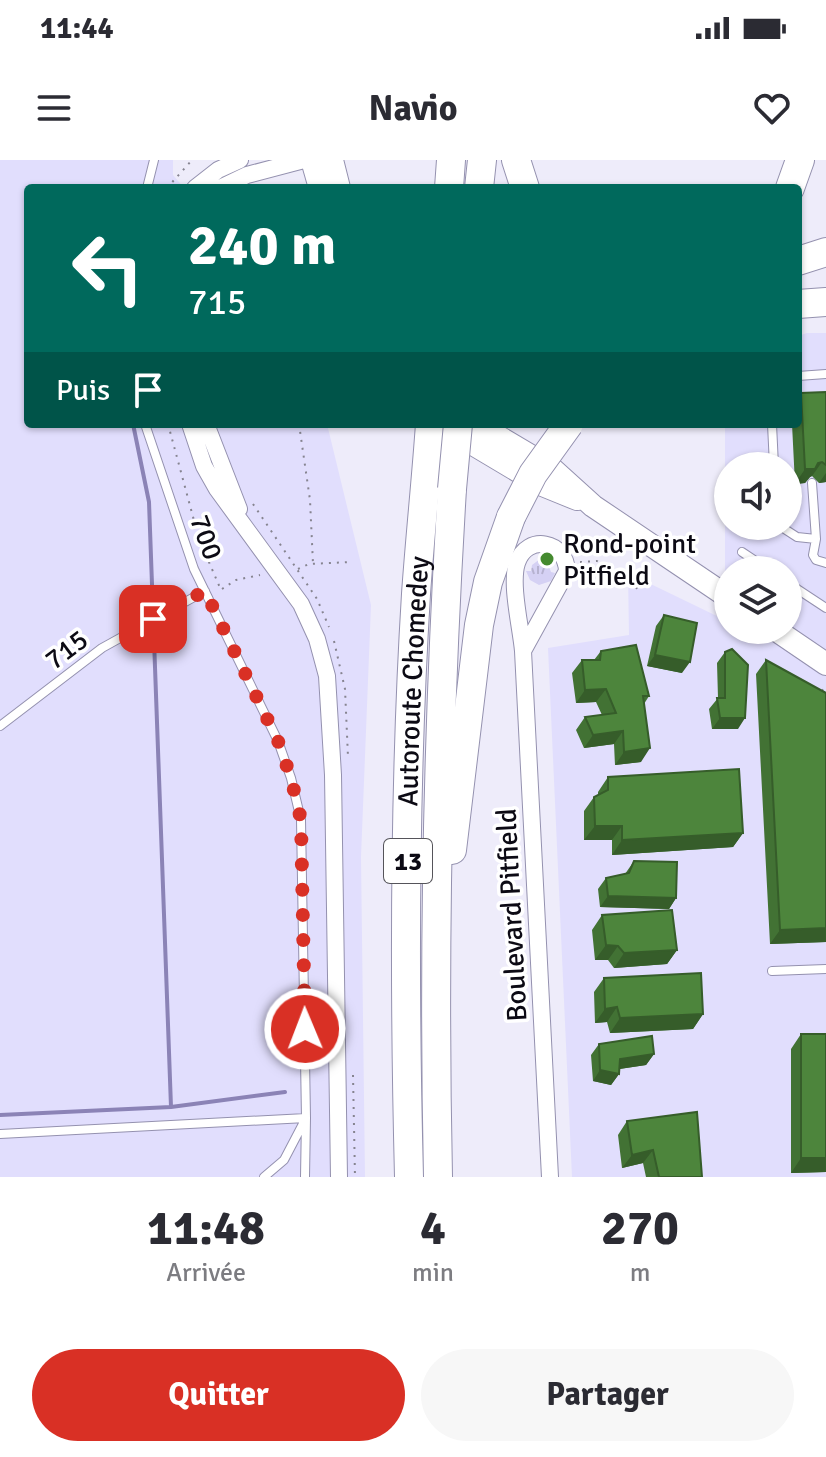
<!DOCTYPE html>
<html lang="fr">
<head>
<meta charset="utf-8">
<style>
	body { margin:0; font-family:Signika,sans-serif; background:#f7f7f7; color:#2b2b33; height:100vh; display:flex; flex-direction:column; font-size:30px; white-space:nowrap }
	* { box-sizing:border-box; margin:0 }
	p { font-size:26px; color:#7c7c81 }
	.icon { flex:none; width:44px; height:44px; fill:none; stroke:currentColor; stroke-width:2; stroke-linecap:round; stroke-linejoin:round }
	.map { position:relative; height:1017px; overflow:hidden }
	.drawer { display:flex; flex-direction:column; background:#fff; flex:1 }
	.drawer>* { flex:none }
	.hud { position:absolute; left:24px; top:24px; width:778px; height:244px; border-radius:8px; box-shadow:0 2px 6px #0004; background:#00695c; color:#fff; overflow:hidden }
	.buttons { position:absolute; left:714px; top:292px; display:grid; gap:16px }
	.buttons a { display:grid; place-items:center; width:88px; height:88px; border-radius:50%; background:#fff; box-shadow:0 2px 6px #0004; font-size:40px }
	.pin { position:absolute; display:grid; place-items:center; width:68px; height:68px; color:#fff; margin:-34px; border-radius:16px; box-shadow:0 4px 12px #0006 }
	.me { position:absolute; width:88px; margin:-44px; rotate:359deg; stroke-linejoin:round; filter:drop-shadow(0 0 6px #0008) }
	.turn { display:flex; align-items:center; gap:28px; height:168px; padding:0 32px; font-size:36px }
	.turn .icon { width:104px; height:104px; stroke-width:2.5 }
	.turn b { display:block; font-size:56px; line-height:68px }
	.then { display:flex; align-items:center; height:76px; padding:0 32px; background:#0003; gap:16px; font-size:30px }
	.eta { display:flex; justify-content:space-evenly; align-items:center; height:136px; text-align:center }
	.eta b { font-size:48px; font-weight:700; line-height:56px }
	.button { display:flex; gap:16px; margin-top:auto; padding:16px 32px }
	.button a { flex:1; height:92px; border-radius:48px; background:#d93025; color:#fff; font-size:32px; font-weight:700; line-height:92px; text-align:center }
	.button a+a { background:#f7f7f7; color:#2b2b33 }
	.status { display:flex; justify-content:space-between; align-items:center; height:56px; padding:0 40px; background:#fff; direction:ltr }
	.status svg { height:22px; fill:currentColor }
	header { display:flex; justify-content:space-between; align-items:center; height:104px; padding:0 32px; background:#fff; font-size:36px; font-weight:700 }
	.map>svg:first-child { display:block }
	.built { fill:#e1defd; fill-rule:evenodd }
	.grass { fill:url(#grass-tufts) }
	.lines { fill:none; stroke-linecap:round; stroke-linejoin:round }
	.stream { stroke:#8b83b6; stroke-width:4 }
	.lane-casing { stroke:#9491af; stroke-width:10 }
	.street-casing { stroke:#9491af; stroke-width:18 }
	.secondary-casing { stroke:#9491af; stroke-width:24 }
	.highway-casing { stroke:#9491af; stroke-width:30 }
	.path { stroke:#868490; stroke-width:2; stroke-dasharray:2 6; stroke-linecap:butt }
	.lane { stroke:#fff; stroke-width:8 }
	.street { stroke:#fff; stroke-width:16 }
	.secondary { stroke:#fff; stroke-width:22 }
	.highway { stroke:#fff; stroke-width:28 }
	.highway-bridge-casing { stroke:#9491af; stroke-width:30; stroke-linecap:butt }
	.highway-bridge { stroke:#fff; stroke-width:28 }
	.wall { fill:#427234 }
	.shaded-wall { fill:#365d2a }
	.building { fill:#4d853c; stroke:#365d2a; stroke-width:2 }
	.route { stroke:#d93025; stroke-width:14; stroke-dasharray:0 25.2 }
	.poi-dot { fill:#458a2f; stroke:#fff; stroke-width:3 }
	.labels { text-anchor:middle; stroke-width:7; stroke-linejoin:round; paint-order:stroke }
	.shield { fill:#fff; stroke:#55545a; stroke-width:2 }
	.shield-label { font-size:26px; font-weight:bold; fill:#0c0a14 }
	.street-label { font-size:28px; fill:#0c0a14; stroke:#fff }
	.poi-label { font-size:28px; fill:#0c0a14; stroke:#fff; text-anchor:start }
</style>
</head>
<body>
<div class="status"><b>11:44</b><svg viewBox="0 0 49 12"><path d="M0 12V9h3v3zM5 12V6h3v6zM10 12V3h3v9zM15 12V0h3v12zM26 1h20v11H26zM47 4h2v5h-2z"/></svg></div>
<header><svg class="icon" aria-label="menu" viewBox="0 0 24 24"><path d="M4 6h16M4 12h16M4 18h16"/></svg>Navio<svg class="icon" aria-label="heart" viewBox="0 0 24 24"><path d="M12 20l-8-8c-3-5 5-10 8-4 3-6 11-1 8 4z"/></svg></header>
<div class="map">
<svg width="826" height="1017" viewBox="0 0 826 1017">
	<defs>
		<pattern id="grass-tufts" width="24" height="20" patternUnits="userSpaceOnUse" patternTransform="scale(2)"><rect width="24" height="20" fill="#d5d1f4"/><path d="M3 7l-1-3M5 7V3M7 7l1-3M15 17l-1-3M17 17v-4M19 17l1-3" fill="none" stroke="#b6b2d0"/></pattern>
	</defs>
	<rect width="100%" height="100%" fill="#eeecfa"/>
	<path class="built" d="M 0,0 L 173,0 L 173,15 L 184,28 L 28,28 L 28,264 L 327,264 L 371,445 L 361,697 L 365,1017 L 0,1017 Z
		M 807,173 L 826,173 L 826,1017 L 572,1017 L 548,488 L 629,475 L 628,413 L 725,460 L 725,264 L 798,264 L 798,176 ZM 728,306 L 788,306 L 788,366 L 728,366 ZM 728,410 L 788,410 L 788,470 L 728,470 Z"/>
	<path class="grass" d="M 540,399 L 548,404 L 551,412 L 555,413 L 551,421 L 539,425 L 530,420 L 526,411 L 531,411 L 532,405 Z"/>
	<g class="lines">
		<path class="stream" d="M 133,264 L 149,342 L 171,947
			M 0,955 L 171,947 L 285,932"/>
		<g class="lane-casing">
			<path id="lane" d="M 147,28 L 154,0
				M 798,216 L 826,214
				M 145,264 L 194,409 L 278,581 L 291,618 L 301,660 L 306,958 L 305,1017
				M 772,264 L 774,306
				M 812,323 L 816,379 L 813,395 L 816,400 L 826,403
				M 780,366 L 797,377 L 816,379
				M 742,392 L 769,410
				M 788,423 L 826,448
				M 0,566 L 102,488 L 205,431
				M 772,811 L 826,809
				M 0,974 L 306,958 L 284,1000 L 264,1017"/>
		</g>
		<g class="street-casing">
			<path id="street" d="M 195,28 L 218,10 L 240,0
				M 220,28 L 247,15 L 304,0
				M 190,264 L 204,306 L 217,329 L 301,444 L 317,479 L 327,516 L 333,615 L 339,1017
				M 206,264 L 239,349
				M 523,491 L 567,411 C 566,381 527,373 517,403 C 510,424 521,468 523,491 L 550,1017"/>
		</g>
		<g class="secondary-casing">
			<path id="secondary" d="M 312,0 L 320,28
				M 332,0 L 339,28
				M 477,264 L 551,308 L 593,346 L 728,437
				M 446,268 L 540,324 L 577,339
				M 776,470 L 826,504"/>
		</g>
		<g class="highway-casing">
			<g id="highway">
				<path d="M 516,0 L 525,28"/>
				<path d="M 449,28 L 451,0"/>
				<path d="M 479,28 L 482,0"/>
				<path d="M 790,28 L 800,0"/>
				<path d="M 798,101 L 826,92"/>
				<path d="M 798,144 L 826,142"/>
				<path d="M 452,690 L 479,465 L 488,422 L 511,357"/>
				<path id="s1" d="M 409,1017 C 404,823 404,628 416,434 C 420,377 426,321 430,264"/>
				<path d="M 438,1017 C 433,787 438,559 452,329"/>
			</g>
		</g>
		<path class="path" d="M 268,25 L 302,25
			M 167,28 L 192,0
			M 168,264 L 199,379 L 221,430
			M 299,264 L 310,340 L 313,404
			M 253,344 L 317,439 L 329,467
			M 580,402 L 597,401 L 638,429 L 645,403
			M 298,409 L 309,404 L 350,402
			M 222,429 L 236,420 L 260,415
			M 334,481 L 345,529 L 348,597
			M 822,531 L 826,525
			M 353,915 L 355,1017"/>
		<use href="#lane" class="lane"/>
		<use href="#street" class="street"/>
		<use href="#secondary" class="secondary"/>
		<use href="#highway" class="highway"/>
		<g class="highway-bridge-casing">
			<path id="highway-bridge" d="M 452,329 L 458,264
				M 511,357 L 533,314 L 569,264"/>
		</g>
		<use href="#highway-bridge" class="highway-bridge"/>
	</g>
	<path class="wall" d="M 826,232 L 826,322 L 819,323 L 812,316 L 810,317 L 805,323 L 795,324 L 792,264 L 798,264 L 798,238 L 801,233 Z
		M 664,455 L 682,513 L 647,506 L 656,466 Z
		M 601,491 L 649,536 L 644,544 L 641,602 L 615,605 L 614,584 L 584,588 L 576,570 L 585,557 L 602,555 L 596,542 L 576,543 L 572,513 L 582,500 L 594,500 Z
		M 725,492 L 738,569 L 712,569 L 709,549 L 718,538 L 717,503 Z
		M 766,500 L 826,782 L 770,784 L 756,514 Z
		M 608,617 L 743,673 L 733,687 L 612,695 L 612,680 L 584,680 L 584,651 L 594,637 L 598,635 L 598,632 Z
		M 634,701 L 676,738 L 669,749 L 600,747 L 598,729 L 606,718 L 625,714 Z
		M 602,755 L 677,790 L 667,804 L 614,808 L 608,800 L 595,800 L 592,770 Z
		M 604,818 L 703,854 L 693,869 L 610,873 L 607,862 L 595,863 L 594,832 Z
		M 801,874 L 826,1012 L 791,1013 L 791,889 Z
		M 599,884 L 654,894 L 646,905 L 619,909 L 619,914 L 611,925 L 593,921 L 591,895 Z
		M 627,961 L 702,1017 L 646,1017 L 643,1003 L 622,1008 L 618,975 Z"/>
	<path class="shaded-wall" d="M 822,302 L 812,316 L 810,317 L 805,323 L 795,324 L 805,309 Z
		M 826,313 L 826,322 L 819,323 Z
		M 655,495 L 690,502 L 682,513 L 647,506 Z
		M 606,529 L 596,542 L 576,543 L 585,530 Z
		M 720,558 L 745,558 L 738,569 L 712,569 Z
		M 623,571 L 614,584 L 584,588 L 593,575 Z
		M 650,588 L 641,602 L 615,605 L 624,592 Z
		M 595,666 L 622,666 L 612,680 L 584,680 Z
		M 743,673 L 733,687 L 612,695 L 622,680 Z
		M 608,736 L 676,738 L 669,749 L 600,747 Z
		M 826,768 L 826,782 L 770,784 L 780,770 Z
		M 606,785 L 618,786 L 608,800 L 595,800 Z
		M 677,790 L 667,804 L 614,808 L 624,793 Z
		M 617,847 L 607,862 L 595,863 L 605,849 Z
		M 703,854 L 693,869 L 610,873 L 620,858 Z
		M 654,894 L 646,905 L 613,910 L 620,899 Z
		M 600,910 L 619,914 L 611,925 L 593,921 Z
		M 653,990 L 643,1003 L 622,1008 L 632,995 Z
		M 801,998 L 826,998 L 826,1012 L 791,1013 Z"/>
	<path class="building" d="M 826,232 L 826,305 L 822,302 L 818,303 L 815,309 L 805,309 L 801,233 Z
		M 664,455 L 697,463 L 690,502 L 655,495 Z
		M 636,485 L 649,536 L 643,536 L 650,588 L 624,592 L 623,571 L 593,575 L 585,557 L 616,553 L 606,529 L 585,530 L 582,500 L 600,500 L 601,491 Z
		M 732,489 L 748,505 L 745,558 L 720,558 L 717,538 L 725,538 L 725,492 Z
		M 766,500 L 826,533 L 826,768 L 780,770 Z
		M 739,609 L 743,673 L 622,680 L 622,666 L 595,666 L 594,637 L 608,630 L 608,617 Z
		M 634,701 L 677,702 L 676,738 L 608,736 L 606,718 L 629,713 Z
		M 672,750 L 677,790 L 624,793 L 618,786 L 606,785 L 602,755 Z
		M 701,813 L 703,854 L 620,858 L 617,847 L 605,849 L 604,818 Z
		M 801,874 L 826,874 L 826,998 L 801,998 Z
		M 652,876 L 654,894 L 620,899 L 619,914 L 600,910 L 599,884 Z
		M 697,952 L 702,1017 L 659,1017 L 653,990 L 632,995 L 627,961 Z"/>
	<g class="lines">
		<path class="route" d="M 153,459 L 205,431 L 278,581 L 291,618 L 301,660 L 305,869"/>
	</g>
	<circle class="poi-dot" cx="547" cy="399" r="8"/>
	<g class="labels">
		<rect class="shield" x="384" y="679" width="48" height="44" rx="6"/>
		<g class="shield-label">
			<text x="408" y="710">13</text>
		</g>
		<g class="street-label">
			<text transform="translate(207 377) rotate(70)" y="10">700</text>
			<text transform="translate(66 489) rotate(-37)" y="10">715</text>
			<text dy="10" stroke="none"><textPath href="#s1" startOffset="496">Autoroute Chomedey</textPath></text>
			<text transform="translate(511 755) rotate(-93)" y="10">Boulevard Pitfield</text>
		</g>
		<g class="poi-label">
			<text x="563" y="393">Rond-point<tspan x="563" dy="32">Pitfield</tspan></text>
		</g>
	</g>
</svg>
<div class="buttons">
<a><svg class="icon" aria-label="sound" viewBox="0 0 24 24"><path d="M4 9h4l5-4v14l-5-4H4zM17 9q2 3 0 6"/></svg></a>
<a><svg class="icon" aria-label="layers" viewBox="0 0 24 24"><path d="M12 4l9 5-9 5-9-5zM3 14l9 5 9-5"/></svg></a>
</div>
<div class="pin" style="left:153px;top:459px;background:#d93025"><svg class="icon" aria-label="arrive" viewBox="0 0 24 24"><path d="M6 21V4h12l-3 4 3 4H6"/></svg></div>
<svg class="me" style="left:305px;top:869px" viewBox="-20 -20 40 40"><circle r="17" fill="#d93025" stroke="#fff" stroke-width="3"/><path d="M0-11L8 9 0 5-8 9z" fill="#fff"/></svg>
<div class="hud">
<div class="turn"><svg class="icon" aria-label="left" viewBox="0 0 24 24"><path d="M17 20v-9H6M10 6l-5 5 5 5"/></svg><div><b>240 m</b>715</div></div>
<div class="then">Puis<svg class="icon" aria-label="arrive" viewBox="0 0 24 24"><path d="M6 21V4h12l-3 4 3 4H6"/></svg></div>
</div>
</div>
<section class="drawer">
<div class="eta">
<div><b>11:48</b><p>Arrivée</p></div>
<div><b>4</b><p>min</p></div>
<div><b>270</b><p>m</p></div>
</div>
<div class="button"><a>Quitter</a><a>Partager</a></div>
</section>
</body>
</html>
